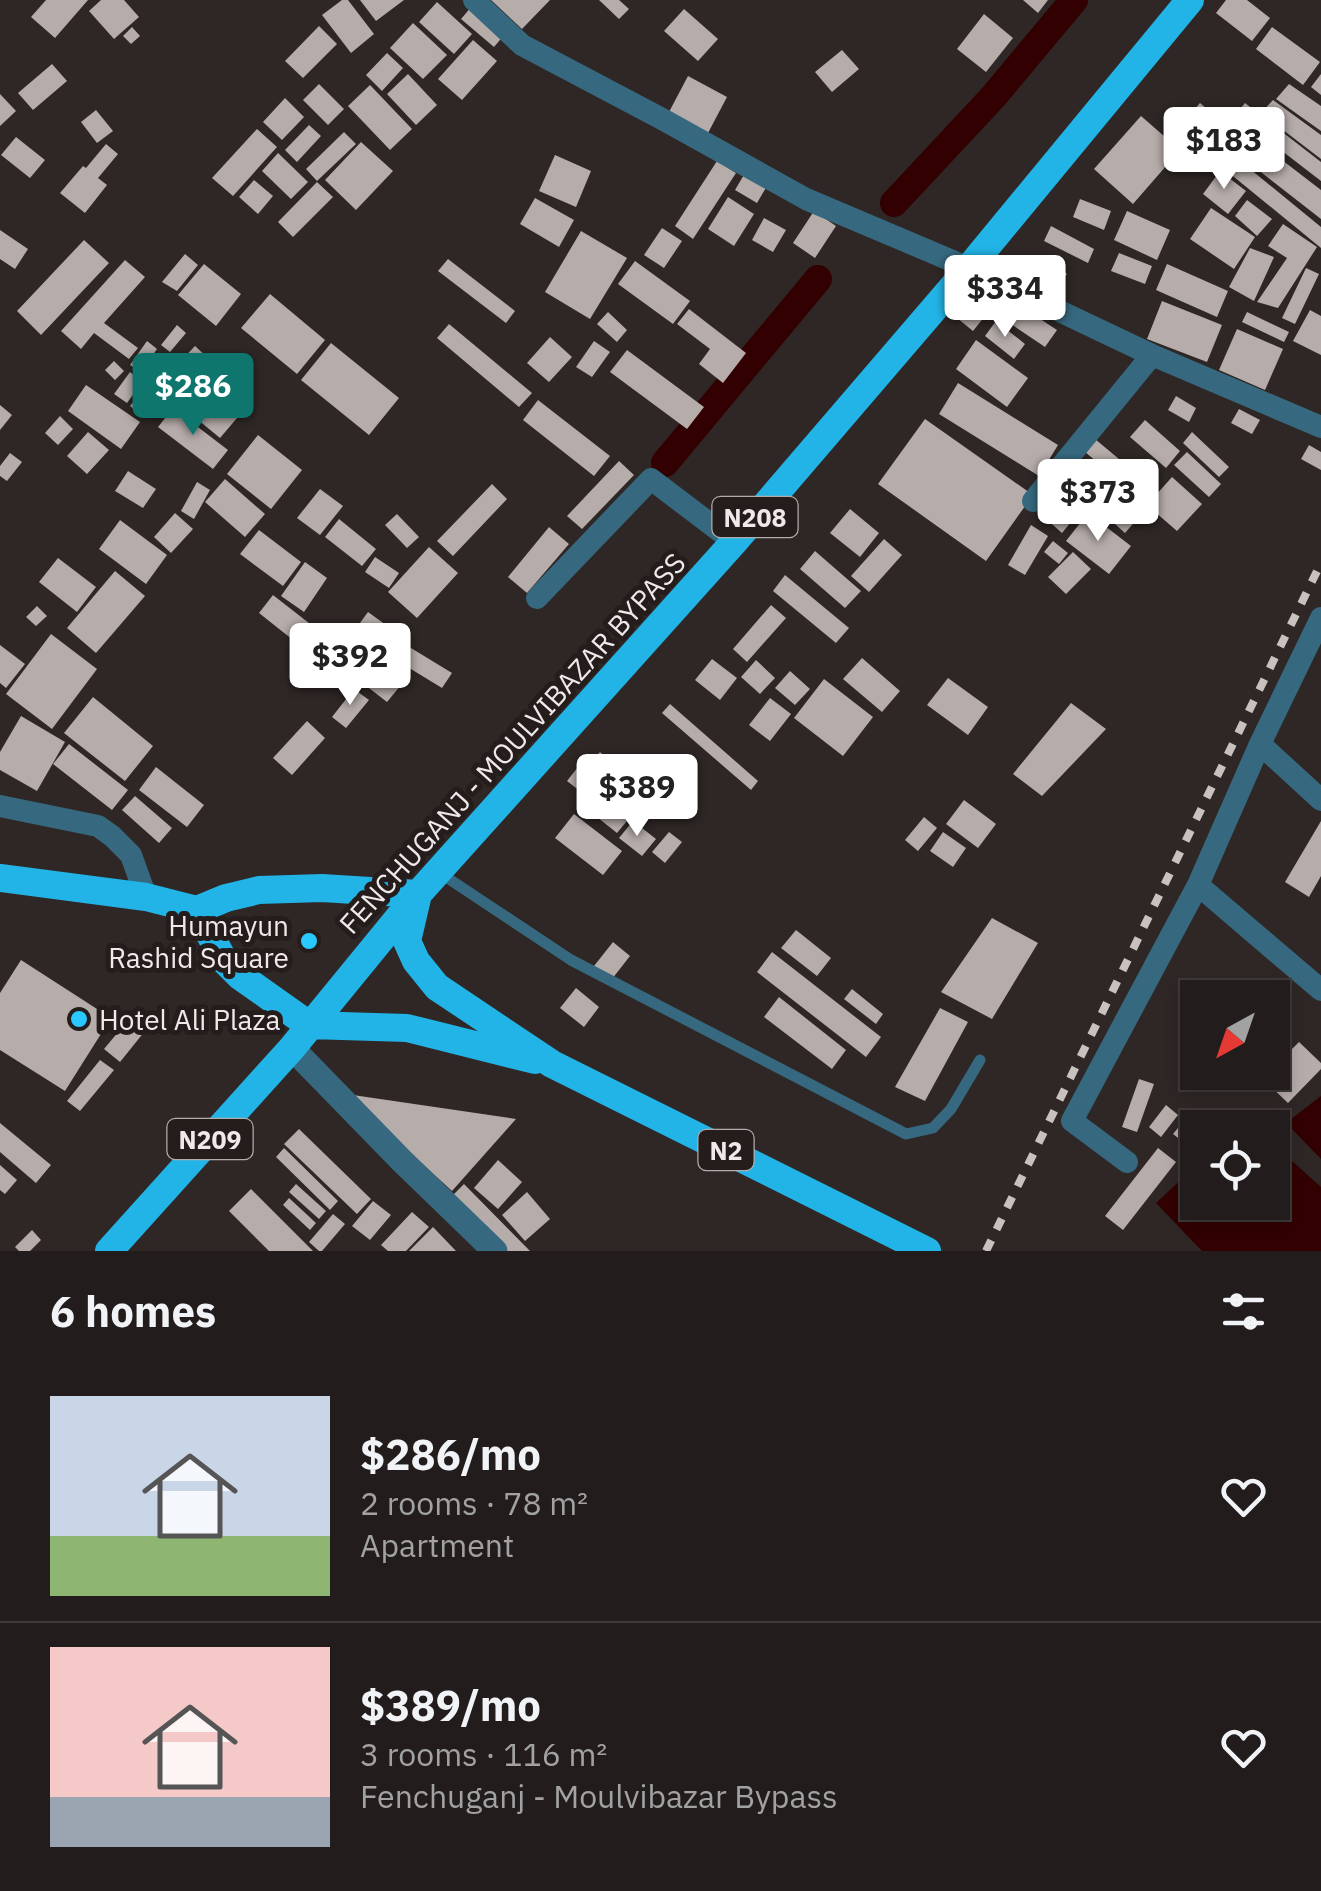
<!DOCTYPE html>
<meta charset="utf-8">
<style>
:root{--surface:#221d1c;--page:#2e2a29;--text:#f1f3f6;--muted:#a2a2a3;--line:#3f3b3b;--accent:#0f766e}
body{margin:0;font-family:"IBM Plex Sans",sans-serif;background:var(--page);color:var(--text);height:100vh;display:flex;flex-direction:column;font-size:38px;white-space:nowrap}
*{box-sizing:border-box;margin:0}
p{font-size:32px;color:var(--muted)}
.icon{flex:none;width:55px;height:55px;fill:none;stroke:currentColor;stroke-width:2;stroke-linecap:round;stroke-linejoin:round}
.map{position:relative;height:1251px;overflow:hidden}
.details{display:flex;flex-direction:column;background:var(--surface);flex:1}
.details>*{flex:none}
.needle{width:65px;rotate:220deg}
.buttons{position:absolute;left:1180px;top:980px;display:grid;gap:20px}
.buttons a{display:grid;place-items:center;width:110px;height:110px;border-radius:0px;background:var(--surface);box-shadow:0 5px 15px #0003,0 0 0 2px var(--line);font-size:50px}
.price{position:absolute;translate:-50% -85px;padding:0 22px;border-radius:10px;background:#fff;color:#222;font-size:32px;line-height:65px;filter:drop-shadow(0 2px 5px #0008)}
.price::after{content:'';position:absolute;left:50%;top:60px;width:30px;height:22px;margin-left:-15px;background:inherit;clip-path:polygon(0 0,100% 0,50% 100%)}
.price.active{background:var(--accent);color:#fff}
ul{padding:0;list-style:none}
li{display:flex;align-items:center;gap:30px;height:250px;padding:0 50px}
li+li{border-top:2px solid var(--line)}
li span{display:grid;place-items:center;flex:none;width:280px;height:200px;border-radius:0px;color:#555}
li>.icon{margin-inline-start:auto}
span .icon{width:120px;height:120px;fill:#fffc;stroke-width:1}
li b{font-size:42px}
h2{display:flex;justify-content:space-between;align-items:center;height:120px;padding:0 50px;font-size:42px}
.map>svg:first-child{display:block}
.water{fill:#320000}
.lines{fill:none;stroke-linecap:round;stroke-linejoin:round}
.canal{stroke:#320000;stroke-width:28}
.building{fill:#b6acaa}
.service{stroke:#36697f;stroke-width:11}
.minor{stroke:#36697f;stroke-width:22}
.tertiary{stroke:#36697f;stroke-width:25}
.trunk{stroke:#22b4e6;stroke-width:28}
.rail{stroke:#c7c2c0;stroke-width:8;stroke-dasharray:12 12;stroke-linecap:butt}
.poi-dot{fill:#29c8ff;stroke:#241d1c;stroke-width:4}
.labels{text-anchor:middle;dominant-baseline:central;stroke-width:10;stroke-linejoin:round;paint-order:stroke}
.shield{fill:#241d1c;stroke:#b2acac;stroke-width:2.5}
.shield-label{font-size:25px;font-weight:bold;fill:#efeae9}
.street-label{font-size:28px;fill:#efeae9;stroke:#241d1c}
.poi-label{font-size:28px;fill:#efeae9;stroke:#241d1c;text-anchor:end}
</style>
<div class="map">
<svg width="1321" height="1251" viewBox="0 0 1321 1251">
<rect width="100%" height="100%" fill="#2e2725"/>
<path class="water" d="M 1321,1096 L 1321,1159 L 1286,1123 Z
M 1273,1144 L 1321,1187 L 1321,1251 L 1202,1251 L 1156,1203 L 1197,1165 L 1198,1202 L 1272,1202 Z"/>
<g class="lines">
<path class="canal" d="M 894,203 L 993,97 L 1074,0
M 665,463 L 818,279"/>
</g>
<path class="building" d="M 46,0 L 88,0 L 55,38 L 31,17 Z
M 101,0 L 124,0 L 139,17 L 114,39 L 89,11 Z
M 342,0 L 348,0 L 374,34 L 351,53 L 322,15 Z
M 360,0 L 404,0 L 376,21 Z
M 491,0 L 550,0 L 522,29 Z
M 599,0 L 619,0 L 629,9 L 619,19 Z
M 1023,0 L 1048,0 L 1038,13 Z
M 1226,0 L 1247,0 L 1270,18 L 1252,41 L 1216,13 Z
M 437,2 L 472,34 L 454,54 L 419,22 Z
M 472,6 L 505,34 L 494,47 L 461,19 Z
M 684,9 L 718,39 L 698,61 L 664,31 Z
M 984,14 L 1013,38 L 986,72 L 957,49 Z
M 413,23 L 447,55 L 423,79 L 390,48 Z
M 319,26 L 337,44 L 303,78 L 285,61 Z
M 132,27 L 140,36 L 131,44 L 123,36 Z
M 1272,27 L 1320,62 L 1303,85 L 1256,49 Z
M 473,40 L 497,61 L 462,100 L 438,79 Z
M 842,50 L 859,69 L 832,92 L 815,72 Z
M 387,53 L 403,68 L 382,91 L 366,75 Z
M 52,64 L 67,81 L 33,110 L 18,93 Z
M 408,74 L 437,105 L 416,125 L 387,94 Z
M 1321,74 L 1321,95 L 1311,87 Z
M 688,76 L 727,97 L 708,133 L 669,112 Z
M 319,84 L 344,109 L 328,125 L 303,100 Z
M 1289,84 L 1321,106 L 1321,131 L 1276,99 Z
M 370,85 L 412,129 L 390,150 L 348,106 Z
M 0,94 L 16,111 L 0,126 Z
M 285,98 L 304,117 L 282,140 L 263,122 Z
M 1273,100 L 1321,135 L 1321,159 L 1261,113 Z
M 1200,103 L 1220,120 L 1193,154 L 1172,136 Z
M 1245,103 L 1321,162 L 1321,181 L 1235,115 Z
M 96,110 L 113,131 L 97,143 L 81,122 Z
M 1141,116 L 1180,150 L 1133,204 L 1094,169 Z
M 1234,123 L 1321,190 L 1321,219 L 1221,141 Z
M 309,125 L 321,136 L 297,162 L 285,150 Z
M 257,129 L 277,147 L 233,196 L 212,178 Z
M 344,132 L 356,144 L 317,181 L 306,169 Z
M 16,137 L 45,160 L 30,178 L 1,155 Z
M 1211,137 L 1321,227 L 1321,248 L 1201,150 Z
M 361,142 L 393,171 L 356,210 L 325,180 Z
M 106,144 L 118,154 L 98,178 L 107,185 L 85,213 L 60,193 L 83,166 L 86,168 Z
M 278,153 L 308,182 L 291,199 L 262,171 Z
M 555,155 L 591,171 L 576,207 L 539,191 Z
M 717,161 L 736,173 L 693,239 L 675,226 Z
M 1220,171 L 1246,191 L 1228,214 L 1203,194 Z
M 745,173 L 767,186 L 757,203 L 735,190 Z
M 254,180 L 273,196 L 258,214 L 239,197 Z
M 317,182 L 333,197 L 293,237 L 278,222 Z
M 728,197 L 754,214 L 734,246 L 708,229 Z
M 535,198 L 574,220 L 559,247 L 520,224 Z
M 1080,199 L 1111,211 L 1104,230 L 1073,217 Z
M 1247,200 L 1272,219 L 1257,236 L 1235,216 Z
M 1211,208 L 1255,237 L 1234,269 L 1190,239 Z
M 814,211 L 836,226 L 815,258 L 793,243 Z
M 1127,211 L 1170,230 L 1157,260 L 1114,240 Z
M 764,218 L 786,230 L 773,252 L 752,240 Z
M 1283,224 L 1317,247 L 1278,308 L 1257,302 L 1287,258 L 1268,246 Z
M 1051,226 L 1094,249 L 1088,263 L 1044,241 Z
M 662,228 L 682,241 L 664,268 L 644,255 Z
M 0,230 L 28,249 L 15,269 L 0,259 Z
M 581,231 L 627,258 L 590,319 L 545,292 Z
M 84,240 L 109,263 L 41,335 L 17,311 Z
M 1250,248 L 1274,257 L 1254,301 L 1229,287 Z
M 1119,253 L 1152,266 L 1145,284 L 1111,271 Z
M 185,254 L 198,265 L 177,291 L 162,282 Z
M 448,259 L 515,311 L 506,323 L 438,271 Z
M 125,260 L 145,277 L 104,323 L 138,348 L 129,359 L 94,333 L 81,349 L 61,331 Z
M 1051,260 L 1067,274 L 1047,298 L 1031,285 Z
M 635,261 L 690,301 L 673,324 L 618,284 Z
M 204,264 L 241,294 L 216,326 L 178,295 Z
M 1167,264 L 1228,291 L 1217,317 L 1156,290 Z
M 1306,268 L 1319,274 L 1295,324 L 1282,318 Z
M 977,293 L 993,306 L 973,331 L 957,318 Z
M 270,294 L 325,340 L 297,374 L 241,328 Z
M 1162,301 L 1222,325 L 1207,362 L 1147,339 Z
M 1016,303 L 1057,330 L 1045,347 L 1005,320 Z
M 689,309 L 746,353 L 723,383 L 699,364 L 710,349 L 677,324 Z
M 1310,310 L 1321,316 L 1321,355 L 1293,341 Z
M 608,312 L 627,330 L 617,342 L 597,324 Z
M 1247,312 L 1289,332 L 1284,342 L 1242,322 Z
M 996,321 L 1025,344 L 1014,359 L 985,336 Z
M 449,324 L 532,393 L 519,407 L 437,338 Z
M 177,325 L 186,333 L 170,352 L 161,345 Z
M 1237,329 L 1283,349 L 1265,390 L 1219,370 Z
M 550,337 L 572,357 L 549,382 L 527,363 Z
M 976,340 L 1028,378 L 1007,407 L 956,369 Z
M 147,341 L 157,349 L 141,372 L 130,365 Z
M 594,341 L 610,352 L 592,377 L 576,367 Z
M 331,343 L 399,398 L 369,435 L 301,380 Z
M 195,346 L 211,361 L 193,380 L 177,365 Z
M 627,350 L 704,407 L 687,429 L 610,372 Z
M 114,361 L 124,371 L 115,380 L 105,370 Z
M 214,370 L 235,387 L 224,401 L 204,384 Z
M 130,372 L 142,382 L 127,403 L 114,394 Z
M 958,383 L 1058,445 L 1039,476 L 939,414 Z
M 148,384 L 157,392 L 140,414 L 130,406 Z
M 86,385 L 140,422 L 121,449 L 68,411 Z
M 203,389 L 237,418 L 220,438 L 186,410 Z
M 1176,396 L 1196,408 L 1189,422 L 1168,410 Z
M 538,400 L 610,456 L 594,476 L 523,420 Z
M 0,405 L 12,415 L 0,430 Z
M 173,408 L 228,450 L 213,469 L 158,427 Z
M 1239,409 L 1260,420 L 1252,434 L 1231,423 Z
M 60,416 L 73,429 L 58,445 L 45,433 Z
M 925,419 L 1033,495 L 986,561 L 878,484 Z
M 1145,420 L 1180,451 L 1166,468 L 1130,437 Z
M 88,432 L 109,450 L 87,474 L 67,456 Z
M 1192,432 L 1229,467 L 1219,477 L 1183,443 Z
M 258,435 L 302,470 L 271,509 L 227,474 Z
M 1095,439 L 1125,464 L 1114,476 L 1085,452 Z
M 1309,445 L 1321,452 L 1321,470 L 1301,459 Z
M 1187,452 L 1221,484 L 1209,497 L 1174,465 Z
M 10,453 L 22,462 L 7,481 L 0,476 L 0,466 Z
M 619,461 L 634,475 L 582,529 L 567,516 Z
M 1091,465 L 1111,482 L 1088,509 L 1068,493 Z
M 128,471 L 156,489 L 143,508 L 115,491 Z
M 1172,477 L 1202,504 L 1177,531 L 1147,505 Z
M 225,479 L 265,514 L 245,537 L 205,502 Z
M 197,482 L 210,490 L 194,519 L 181,511 Z
M 1116,483 L 1145,510 L 1125,533 L 1095,506 Z
M 492,484 L 507,499 L 453,556 L 437,541 Z
M 320,489 L 343,506 L 320,535 L 297,518 Z
M 1063,496 L 1080,511 L 1062,533 L 1045,518 Z
M 850,509 L 879,533 L 860,557 L 830,533 Z
M 175,513 L 193,529 L 171,553 L 154,537 Z
M 1088,513 L 1131,546 L 1109,574 L 1066,541 Z
M 397,514 L 419,537 L 407,548 L 385,525 Z
M 339,519 L 376,549 L 362,566 L 325,537 Z
M 120,520 L 167,555 L 146,584 L 99,549 Z
M 1031,525 L 1048,536 L 1025,575 L 1008,565 Z
M 549,527 L 569,544 L 527,593 L 508,577 Z
M 259,530 L 301,562 L 283,586 L 240,554 Z
M 884,539 L 902,555 L 869,592 L 851,576 Z
M 1053,541 L 1068,553 L 1059,564 L 1044,552 Z
M 429,547 L 458,573 L 417,618 L 388,592 Z
M 815,551 L 861,591 L 845,608 L 800,569 Z
M 1073,552 L 1091,569 L 1066,594 L 1048,577 Z
M 375,557 L 399,573 L 389,588 L 365,572 Z
M 58,558 L 96,587 L 77,612 L 39,582 Z
M 305,562 L 327,578 L 304,612 L 281,596 Z
M 115,571 L 145,596 L 96,653 L 67,628 Z
M 785,575 L 849,628 L 836,643 L 773,591 Z
M 273,595 L 337,645 L 322,663 L 259,613 Z
M 771,605 L 786,618 L 747,662 L 733,649 Z
M 37,606 L 47,616 L 36,626 L 26,617 Z
M 368,612 L 386,625 L 346,680 L 328,667 Z
M 388,630 L 403,643 L 385,664 L 370,652 Z
M 51,634 L 97,669 L 52,729 L 6,694 Z
M 0,645 L 25,664 L 6,688 L 0,683 Z
M 411,648 L 452,673 L 442,688 L 401,663 Z
M 862,658 L 900,691 L 882,712 L 843,679 Z
M 712,659 L 737,678 L 720,700 L 695,680 Z
M 370,660 L 401,685 L 387,702 L 356,678 Z
M 756,660 L 775,678 L 760,694 L 741,677 Z
M 790,671 L 810,689 L 795,705 L 775,688 Z
M 948,678 L 988,707 L 968,735 L 927,705 Z
M 824,679 L 873,717 L 843,756 L 794,718 Z
M 354,689 L 369,700 L 346,728 L 332,717 Z
M 93,697 L 153,746 L 125,781 L 64,733 Z
M 770,698 L 791,714 L 770,741 L 749,725 Z
M 1071,703 L 1106,729 L 1042,796 L 1013,774 Z
M 670,704 L 758,781 L 751,790 L 662,713 Z
M 21,716 L 65,742 L 37,791 L 0,770 L 0,752 Z
M 307,721 L 325,738 L 292,775 L 273,758 Z
M 69,744 L 128,790 L 112,810 L 53,764 Z
M 600,752 L 634,784 L 620,799 L 585,769 Z
M 156,767 L 204,805 L 187,827 L 139,790 Z
M 578,767 L 596,781 L 585,795 L 567,781 Z
M 596,789 L 631,816 L 617,833 L 583,806 Z
M 135,796 L 172,828 L 159,843 L 122,810 Z
M 964,800 L 996,824 L 978,848 L 946,824 Z
M 574,814 L 622,851 L 603,875 L 555,838 Z
M 924,817 L 937,828 L 918,851 L 905,840 Z
M 633,821 L 656,839 L 642,856 L 619,838 Z
M 1321,821 L 1321,876 L 1309,897 L 1285,882 Z
M 669,832 L 682,842 L 665,863 L 652,852 Z
M 943,832 L 966,848 L 953,867 L 930,851 Z
M 992,918 L 1038,943 L 992,1019 L 941,992 Z
M 796,930 L 831,958 L 817,976 L 781,948 Z
M 613,942 L 630,956 L 612,979 L 594,966 Z
M 772,952 L 881,1037 L 866,1057 L 757,972 Z
M 21,960 L 111,1018 L 65,1091 L 0,1050 L 0,993 Z
M 576,988 L 599,1007 L 584,1027 L 560,1008 Z
M 852,989 L 883,1014 L 876,1024 L 844,999 Z
M 779,997 L 846,1050 L 832,1069 L 764,1017 Z
M 940,1008 L 968,1022 L 925,1101 L 895,1087 Z
M 134,1013 L 149,1026 L 120,1062 L 104,1049 Z
M 1299,1042 L 1321,1063 L 1321,1069 L 1288,1103 L 1263,1079 L 1269,1072 L 1272,1072 L 1272,1069 Z
M 100,1060 L 114,1070 L 80,1111 L 67,1101 Z
M 1139,1079 L 1154,1084 L 1137,1132 L 1122,1127 Z
M 346,1094 L 516,1119 L 452,1191 Z
M 1166,1105 L 1178,1115 L 1161,1137 L 1149,1127 Z
M 1187,1117 L 1196,1124 L 1182,1141 L 1173,1134 Z
M 0,1123 L 51,1165 L 36,1183 L 0,1152 Z
M 299,1129 L 371,1199 L 357,1214 L 284,1144 Z
M 284,1148 L 338,1201 L 330,1210 L 276,1157 Z
M 1158,1148 L 1176,1162 L 1123,1230 L 1105,1216 Z
M 498,1160 L 522,1182 L 498,1209 L 474,1188 Z
M 0,1165 L 17,1180 L 5,1194 L 0,1190 Z
M 296,1184 L 326,1211 L 319,1219 L 289,1192 Z
M 464,1184 L 530,1251 L 507,1251 L 452,1196 Z
M 251,1189 L 313,1251 L 269,1251 L 229,1211 Z
M 527,1192 L 550,1219 L 525,1241 L 502,1215 Z
M 289,1198 L 316,1223 L 310,1230 L 283,1205 Z
M 373,1201 L 391,1215 L 370,1240 L 352,1226 Z
M 412,1212 L 429,1227 L 406,1251 L 388,1251 L 381,1245 Z
M 333,1214 L 345,1224 L 322,1251 L 319,1251 L 309,1242 Z
M 433,1227 L 456,1251 L 409,1251 Z
M 32,1230 L 41,1240 L 30,1251 L 19,1251 L 15,1247 Z"/>
<g class="lines">
<path class="service" d="M 440,873 L 571,960 L 906,1134 L 933,1128 L 951,1109 L 980,1060"/>
<path class="minor" d="M 474,0 L 522,45 L 664,120 L 806,199 L 969,268 L 1152,355 L 1321,427
M 1033,501 L 1152,355
M 537,598 L 651,479 L 734,542
M 1260,744 L 1321,800
M 0,806 L 98,826 L 112,836 L 131,855 L 146,897
M 1198,885 L 1321,990
M 1127,1162 L 1072,1121 L 1198,885 L 1260,744 L 1321,618"/>
<path class="tertiary" d="M 292,1048 L 402,1161 L 495,1251"/>
<path class="trunk" d="M 0,878 L 146,897 L 197,910 L 226,898 L 259,890 L 322,888 L 418,894 L 407,941 L 416,961 L 437,987 L 552,1064 L 927,1251
M 197,910 L 223,959 L 240,976 L 309,1025 L 407,1028 L 535,1060
M 109,1251 L 292,1048 L 418,894 L 734,542 L 969,268 L 1190,0"/>
<path class="rail" d="M 986,1251 L 1321,563"/>
</g>
<g class="poi-dot">
<circle cx="309" cy="941" r="10"/>
<circle cx="79" cy="1019" r="10"/>
</g>
<g class="labels">
<g class="shield">
<rect x="712.5" y="497" width="85" height="40" rx="8"/>
<rect x="167.5" y="1119" width="85" height="40" rx="8"/>
<rect x="698.5" y="1130" width="55" height="40" rx="8"/>
</g>
<g class="shield-label">
<text x="755" y="517">N208</text>
<text x="210" y="1139">N209</text>
<text x="726" y="1150">N2</text>
</g>
<g class="street-label">
<text transform="translate(512 743) rotate(-48)">FENCHUGANJ - MOULVIBAZAR BYPASS</text>
</g>
<g class="poi-label">
<text x="289" y="925">Humayun<tspan x="289" dy="32">Rashid Square</tspan></text>
<text x="99" y="1019" text-anchor="start">Hotel Ali Plaza</text>
</g>
</g>
</svg>
<div class="buttons">
<a><svg class="needle" viewBox="-14 -14 28 28"><path d="M0-13l5 13h-10z" fill="#e53935"/><path d="M0 13l5-13h-10z" fill="#a2a2a3"/></svg></a>
<a><svg class="icon" aria-label="locate" viewBox="0 0 24 24"><circle cx="12" cy="12" r="6"/><path d="M12 2v4M12 18v4M2 12h4M18 12h4"/></svg></a>
</div>
<b class="price" style="left:1224px;top:192px">$183</b>
<b class="price" style="left:1005px;top:340px">$334</b>
<b class="price active" style="left:193px;top:438px">$286</b>
<b class="price" style="left:1098px;top:544px">$373</b>
<b class="price" style="left:350px;top:708px">$392</b>
<b class="price" style="left:637px;top:839px">$389</b>
</div>
<section class="details">
<h2>6 homes<svg class="icon" aria-label="filters" viewBox="0 0 24 24"><path d="M4 7h16M4 17h16"/><circle cx="9" cy="7" r="2"/><circle cx="15" cy="17" r="2"/></svg></h2>
<ul>
<li><span style="background:linear-gradient(#c9d6e8 70%,#8fb573 0)"><svg class="icon" aria-label="home" viewBox="0 0 24 24"><path d="M3 11l9-7 9 7M6 9v11h12V9"/></svg></span><div><b>$286/mo</b><p>2 rooms · 78 m²</p><p>Apartment</p></div><svg class="icon" aria-label="heart" viewBox="0 0 24 24"><path d="M12 20l-8-8c-3-5 5-10 8-4 3-6 11-1 8 4z"/></svg></li>
<li><span style="background:linear-gradient(#f6c9c9 75%,#9aa5b1 0)"><svg class="icon" aria-label="home" viewBox="0 0 24 24"><path d="M3 11l9-7 9 7M6 9v11h12V9"/></svg></span><div><b>$389/mo</b><p>3 rooms · 116 m²</p><p>Fenchuganj - Moulvibazar Bypass</p></div><svg class="icon" aria-label="heart" viewBox="0 0 24 24"><path d="M12 20l-8-8c-3-5 5-10 8-4 3-6 11-1 8 4z"/></svg></li>
</ul>
</section>
